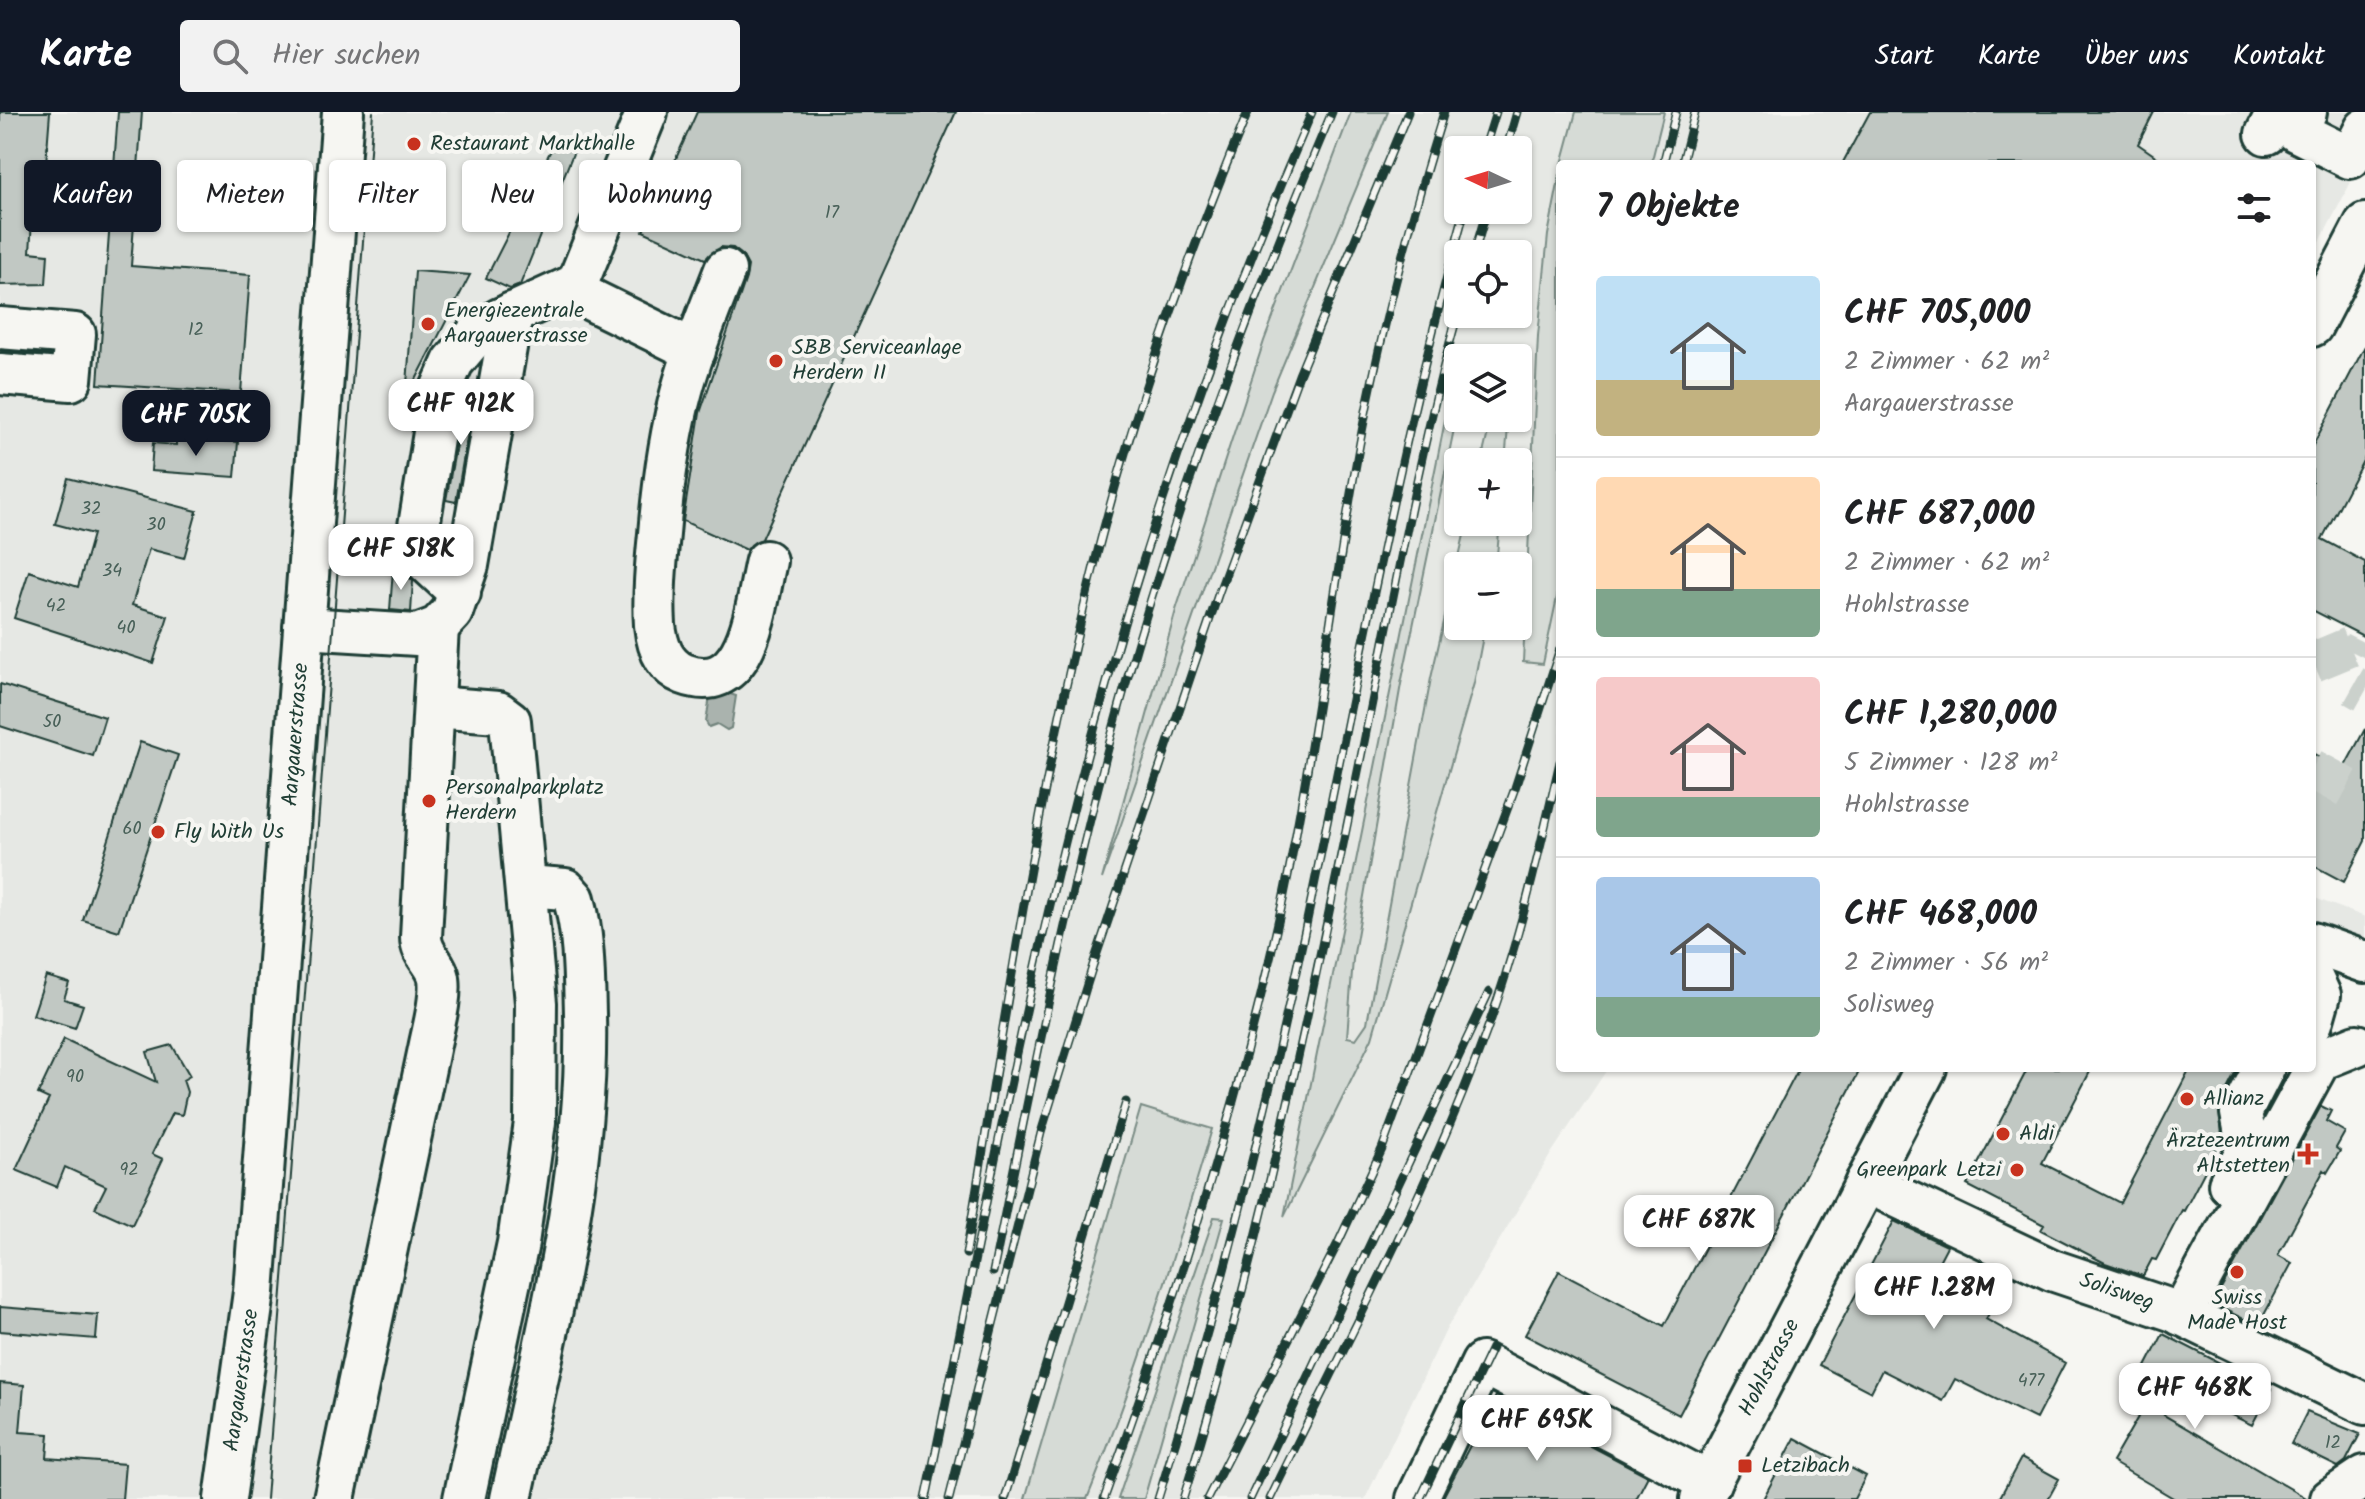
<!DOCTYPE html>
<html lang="de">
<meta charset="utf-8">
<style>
:root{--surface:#fff;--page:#f2f2f2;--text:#202124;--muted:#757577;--line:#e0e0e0;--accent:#111827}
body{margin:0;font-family:Kalam,sans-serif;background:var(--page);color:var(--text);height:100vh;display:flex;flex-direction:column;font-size:30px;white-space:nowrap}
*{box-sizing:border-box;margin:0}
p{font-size:26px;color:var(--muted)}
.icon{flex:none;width:44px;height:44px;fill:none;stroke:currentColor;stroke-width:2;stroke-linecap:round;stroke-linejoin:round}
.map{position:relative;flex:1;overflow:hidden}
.side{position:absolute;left:1556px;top:48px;width:760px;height:912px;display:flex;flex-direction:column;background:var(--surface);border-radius:8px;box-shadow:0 2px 6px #0004}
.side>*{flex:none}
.guide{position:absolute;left:24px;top:48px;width:760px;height:72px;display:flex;gap:16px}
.needle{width:52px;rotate:274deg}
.buttons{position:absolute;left:1444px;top:24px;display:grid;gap:16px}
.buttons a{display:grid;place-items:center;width:88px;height:88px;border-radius:8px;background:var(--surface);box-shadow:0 2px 6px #0004;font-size:40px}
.price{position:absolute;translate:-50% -68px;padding:0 18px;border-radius:16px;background:#fff;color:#222;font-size:26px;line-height:52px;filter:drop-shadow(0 2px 4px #0008)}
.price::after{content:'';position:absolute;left:50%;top:48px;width:24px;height:18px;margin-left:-12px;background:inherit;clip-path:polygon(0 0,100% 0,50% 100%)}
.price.selected{background:var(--accent);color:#fff}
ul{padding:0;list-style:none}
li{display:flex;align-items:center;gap:24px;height:200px;padding:0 40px}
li+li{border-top:2px solid var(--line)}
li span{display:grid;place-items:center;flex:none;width:224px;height:160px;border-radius:8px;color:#555}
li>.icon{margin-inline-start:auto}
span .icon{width:96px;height:96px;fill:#fffc;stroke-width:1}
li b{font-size:34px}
h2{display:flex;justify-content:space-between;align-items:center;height:96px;padding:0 40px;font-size:34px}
.chip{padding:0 28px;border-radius:8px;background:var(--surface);box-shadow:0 2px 6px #0004;font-size:28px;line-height:72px}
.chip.selected{background:var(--accent);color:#fff}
header{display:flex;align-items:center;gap:48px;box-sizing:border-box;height:112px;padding:0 40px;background:var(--accent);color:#fff}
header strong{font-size:38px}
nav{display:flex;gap:44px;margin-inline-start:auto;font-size:28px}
.search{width:560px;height:72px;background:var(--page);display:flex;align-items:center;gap:20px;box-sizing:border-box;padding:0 28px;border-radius:8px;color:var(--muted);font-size:30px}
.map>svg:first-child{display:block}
.built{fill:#e6e8e4;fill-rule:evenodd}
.green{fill:#d6dbd6;stroke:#7a8c85;stroke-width:2}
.water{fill:#aab3ae;stroke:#72847d;stroke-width:2}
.building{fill:#c1c8c3;stroke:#1f3d34;stroke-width:2}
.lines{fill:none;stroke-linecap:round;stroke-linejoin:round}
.minor-tunnel{stroke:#cbd1cc;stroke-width:40;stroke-dasharray:40 20;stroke-linecap:butt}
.minor-casing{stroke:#1f3d34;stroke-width:46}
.minor{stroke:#f6f6f2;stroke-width:40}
.tram{stroke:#1f3d34;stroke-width:2}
.rail-casing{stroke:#1f3d34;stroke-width:9}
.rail{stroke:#f6f6f2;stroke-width:6;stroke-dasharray:18;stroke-linecap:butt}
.poi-dot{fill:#c8321e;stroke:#f6f6f2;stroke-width:3}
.labels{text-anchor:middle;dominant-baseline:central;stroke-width:8;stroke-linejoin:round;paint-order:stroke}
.number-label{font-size:18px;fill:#486058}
.poi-label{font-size:22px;fill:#1f3d34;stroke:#f6f6f2;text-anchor:start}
.street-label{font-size:22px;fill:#1f3d34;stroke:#f6f6f2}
</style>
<header>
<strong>Karte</strong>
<div class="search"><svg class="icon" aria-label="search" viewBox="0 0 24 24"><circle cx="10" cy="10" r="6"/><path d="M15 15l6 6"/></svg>Hier suchen</div>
<nav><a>Start</a><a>Karte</a><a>Über uns</a><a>Kontakt</a></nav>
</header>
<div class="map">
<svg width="2365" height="1387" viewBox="0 0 2365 1387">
<rect width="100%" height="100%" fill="#f6f6f2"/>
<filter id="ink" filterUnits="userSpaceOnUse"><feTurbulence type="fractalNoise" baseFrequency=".0125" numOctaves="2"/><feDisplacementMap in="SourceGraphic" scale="16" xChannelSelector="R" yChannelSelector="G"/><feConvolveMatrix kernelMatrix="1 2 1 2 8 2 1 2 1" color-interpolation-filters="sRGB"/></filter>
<g filter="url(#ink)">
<path class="built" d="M 0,0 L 2365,0 L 2365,43 L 2312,145 L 2312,52 L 1560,52 L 1560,956 L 1608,956 L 1552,1040 L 1447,1216 L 1365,1387 L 0,1387 ZM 1458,38 L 1518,38 L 1518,98 L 1458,98 ZM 1458,142 L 1518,142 L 1518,202 L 1458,202 ZM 1458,246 L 1518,246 L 1518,306 L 1458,306 ZM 1458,350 L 1518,350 L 1518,410 L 1458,410 ZM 1458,454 L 1518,454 L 1518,514 L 1458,514 Z
M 2312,785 L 2365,805 L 2365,828 L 2312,809 Z"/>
<path class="green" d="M 1351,0 L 1388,0 L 1272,279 L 1102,767 L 1176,498 L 1264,229 Z
M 1576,0 L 1664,0 L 1651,52 L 1562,52 Z
M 1560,62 L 1560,471 L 1543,552 L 1523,550 L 1538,224 L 1548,123 Z
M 1458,272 L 1458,298 L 1401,572 L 1353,847 L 1347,925 L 1356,927 L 1367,911 L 1431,566 L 1467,410 L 1500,410 L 1496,454 L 1458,454 L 1458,514 L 1485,514 L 1474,571 L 1372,926 L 1284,1105 L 1450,284 Z
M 1491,308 L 1508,315 L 1505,350 L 1481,350 Z
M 1141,995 L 1212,1017 C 1175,1142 1136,1267 1087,1387 L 1025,1387 Z
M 1214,1105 L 1224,1106 L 1144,1387 L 1118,1387 Z"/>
<path class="water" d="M 724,580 L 736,584 L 731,616 L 727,618 L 717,612 L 709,615 L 706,610 L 710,584 Z"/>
<path class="building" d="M 0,0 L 50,0 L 44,77 L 34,76 L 30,140 L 48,142 L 46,172 L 0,173 Z
M 118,0 L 142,0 L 131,154 L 250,163 L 241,281 L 98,272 Z
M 697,0 L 956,0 L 762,427 L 747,438 L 683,409 L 700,301 L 746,166 L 748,154 L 742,143 L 733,136 L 721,135 L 705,147 L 643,119 Z
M 1870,0 L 2154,0 L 2138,32 L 2167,52 L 1842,52 Z
M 555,30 L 574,39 L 520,173 L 510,177 L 486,166 Z
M 415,159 L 470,163 L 406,287 Z
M 2365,234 L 2365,345 L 2322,427 L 2365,450 L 2365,525 L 2312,498 L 2312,335 Z
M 466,278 L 475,279 L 456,390 L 446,388 Z
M 176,326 L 238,330 L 235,365 L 151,359 L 153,331 L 176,333 Z
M 68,366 L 197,399 L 184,446 L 149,437 L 132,493 L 168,504 L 153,551 L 14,506 L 29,459 L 78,475 L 93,422 L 55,412 Z
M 393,457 L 402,458 L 413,469 L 411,500 L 390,498 Z
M 0,572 L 105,605 L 93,644 L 0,614 Z
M 2365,617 L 2365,729 L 2344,770 L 2312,753 L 2312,641 L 2343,658 Z
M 140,630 L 178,643 L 119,819 L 83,808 Z
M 46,864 L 69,871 L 64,887 L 83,893 L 75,916 L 33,903 Z
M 64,927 L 156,970 L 147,940 L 172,933 L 190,964 L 183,968 L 187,980 L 182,1003 L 172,1001 L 152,1042 L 163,1047 L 132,1113 L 95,1096 L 106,1074 L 65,1055 L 57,1075 L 16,1058 L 49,987 L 38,982 Z
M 1799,956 L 1861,956 L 1679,1303 L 1525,1223 L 1559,1159 L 1664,1214 Z
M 2028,956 L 2092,956 L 2042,1051 L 2120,1091 L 2190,956 L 2238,956 L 2220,991 L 2222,1026 L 2184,1099 L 2182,1098 L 2156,1148 L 2152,1147 L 2143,1164 L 2105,1151 L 2041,1118 L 2044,1113 L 1967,1073 Z
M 2321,994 L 2331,999 L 2326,1009 L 2345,1020 L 2336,1036 L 2340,1039 L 2327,1061 L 2324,1058 L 2278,1143 L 2292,1151 L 2258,1214 L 2213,1192 Z
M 1894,1109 L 1947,1134 L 1937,1153 L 1998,1185 L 1986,1207 L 2065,1251 L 2036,1307 L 1955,1267 L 1943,1289 L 1882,1258 L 1871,1280 L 1819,1253 Z
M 0,1195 L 98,1203 L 96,1227 L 0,1219 Z
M 2163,1222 L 2271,1277 L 2252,1313 L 2178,1277 L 2164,1303 L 2308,1387 L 2175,1387 L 2112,1350 L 2153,1279 L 2138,1270 Z
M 0,1271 L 24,1273 L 20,1320 L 49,1322 L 47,1346 L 125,1352 L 122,1387 L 0,1387 Z
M 1496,1284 L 1648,1364 L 1636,1387 L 1442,1387 Z
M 2307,1300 L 2360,1322 L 2346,1349 L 2338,1355 L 2291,1332 Z
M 1795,1326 L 1866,1364 L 1854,1387 L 1763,1387 Z
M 2021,1346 L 2059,1367 L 2048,1387 L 1999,1387 Z"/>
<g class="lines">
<path class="minor-tunnel" d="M 2324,524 L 2342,567 L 2365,580
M 2359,543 L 2365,531
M 2312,657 L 2355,680 L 2365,677"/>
<defs>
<g id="minor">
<path d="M 2306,0 L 2296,19 L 2350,46 L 2365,17"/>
<path d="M 2266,22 L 2277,0"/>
<path d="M 725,158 C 710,197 693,237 682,278 C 669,325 663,374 659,422 C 656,452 653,483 655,513 C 657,533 664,554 684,562 C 750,587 756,490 766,449"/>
<path d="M 571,178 L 695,239"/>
<path d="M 2312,214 L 2365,112"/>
<path d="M 0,216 L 75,222 L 71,268 L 0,262"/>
<path d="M 460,481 L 420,444 L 416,433 L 441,277 L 453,250 L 474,225 L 500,207 L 577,172 L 647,0"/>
<path d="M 304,516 L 417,523 L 438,515 L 452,500 L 468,453 L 512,201"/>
<path d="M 434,595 L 498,600 L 510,609 L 536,891 L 535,1010 L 518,1131 L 464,1387"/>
<path d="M 2312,831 L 2365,850"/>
<path d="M 2312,911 L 2320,883 L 2313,868"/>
<path id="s1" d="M 1866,1070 L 2052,1158 L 2174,1199 L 2365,1292"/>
<path d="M 2229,1072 L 2248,1037 L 2241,1001 L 2264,956"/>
<path d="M 2181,1203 L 2320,948 L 2357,933"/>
<path id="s2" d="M 225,1387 L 254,1180 L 343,0"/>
<path d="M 334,1387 L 429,937 C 433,916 442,887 439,866 C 436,850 421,843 421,825 L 438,515"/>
<path d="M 511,1387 C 545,1227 589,1066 585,902 C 584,864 584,823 574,787 L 565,777 L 527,774"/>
<path d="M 1417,1387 L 1482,1251 L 1710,1371"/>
<path id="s3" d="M 1701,1387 L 1926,956"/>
<path d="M 2331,1387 L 2365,1364"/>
</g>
</defs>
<use href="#minor" class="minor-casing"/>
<use href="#minor" class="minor"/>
<path class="tram" d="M 266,1387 L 373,0"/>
<defs>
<path id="rail" d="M 1484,38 L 1496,0
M 1506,38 L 1517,0
M 1663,52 L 1676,0
M 1682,52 L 1695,0
M 1474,142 L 1487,98
M 966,1142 C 1004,913 1037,683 1093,458 C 1132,301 1186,149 1248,0
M 993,1160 C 1033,965 1070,769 1124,578 C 1180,380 1252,189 1332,0
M 926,1387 C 979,1134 1024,878 1091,629 C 1148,413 1223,204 1312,0
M 949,1387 L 1041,1021 L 1093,853 L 1219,480 L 1299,263 L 1408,0
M 1005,1387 L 1126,990
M 1104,1387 C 1175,1191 1239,992 1283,788 C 1314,640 1331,490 1358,341 C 1379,225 1409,112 1444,0
M 1158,1387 C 1217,1198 1265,1007 1306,813 C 1356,574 1399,333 1465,98
M 1183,1387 C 1261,1138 1313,881 1365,625 C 1394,483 1419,340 1458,201
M 1207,1387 L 1339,1129 L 1382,1037 L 1515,676 L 1560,537
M 1250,1387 L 1489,880
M 1270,1387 C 1341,1240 1420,1095 1478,942 C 1515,848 1537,749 1560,650
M 1420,1387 L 1492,1236"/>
</defs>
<use href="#rail" class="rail-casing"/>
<use href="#rail" class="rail"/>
</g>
</g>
<g class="poi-dot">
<circle cx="414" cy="32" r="8"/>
<circle cx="428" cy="212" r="8"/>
<circle cx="776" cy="249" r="8"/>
<circle cx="429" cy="689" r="8"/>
<circle cx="158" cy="720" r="8"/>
<circle cx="2187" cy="987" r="8"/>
<circle cx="2003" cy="1022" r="8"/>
<path d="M2304 1030h8v8h8v8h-8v8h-8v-8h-8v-8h8z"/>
<circle cx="2017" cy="1058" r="8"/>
<circle cx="2237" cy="1160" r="8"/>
<rect x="1737" y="1346" width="16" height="16" rx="4"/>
</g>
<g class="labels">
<g class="number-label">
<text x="832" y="101">17</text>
<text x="196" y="218">12</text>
<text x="91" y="397">32</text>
<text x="156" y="413">30</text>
<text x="112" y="459">34</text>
<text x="56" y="494">42</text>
<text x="126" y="516">40</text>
<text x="52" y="610">50</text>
<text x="132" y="717">60</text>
<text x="75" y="965">90</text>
<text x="129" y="1058">92</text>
<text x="2031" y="1269">477</text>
<text x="2333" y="1331">12</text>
</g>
<g class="poi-label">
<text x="430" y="32">Restaurant Markthalle</text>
<text x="444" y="199">Energiezentrale<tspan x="444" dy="25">Aargauerstrasse</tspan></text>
<text x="792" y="236">SBB Serviceanlage<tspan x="792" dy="25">Herdern II</tspan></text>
<text x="445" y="676">Personalparkplatz<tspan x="445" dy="25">Herdern</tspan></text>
<text x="174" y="720">Fly With Us</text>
<text x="2203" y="987">Allianz</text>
<text x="2019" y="1022">Aldi</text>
<text x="2290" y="1029" text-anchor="end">Ärztezentrum<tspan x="2290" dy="25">Altstetten</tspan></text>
<text x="2001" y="1058" text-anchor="end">Greenpark Letzi</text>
<text x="2237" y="1186" text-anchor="middle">Swiss<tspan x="2237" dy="25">Made Host</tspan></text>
<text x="1761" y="1354">Letzibach</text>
</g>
<g class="street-label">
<text stroke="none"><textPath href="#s2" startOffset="768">Aargauerstrasse</textPath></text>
<text stroke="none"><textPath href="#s1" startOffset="274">Solisweg</textPath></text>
<text stroke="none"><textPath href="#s3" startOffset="148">Hohlstrasse</textPath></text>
<text stroke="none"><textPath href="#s2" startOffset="120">Aargauerstrasse</textPath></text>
</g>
</g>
</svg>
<div class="buttons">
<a><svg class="needle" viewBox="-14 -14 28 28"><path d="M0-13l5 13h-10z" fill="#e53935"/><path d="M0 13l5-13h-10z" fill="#757577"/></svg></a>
<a><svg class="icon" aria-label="locate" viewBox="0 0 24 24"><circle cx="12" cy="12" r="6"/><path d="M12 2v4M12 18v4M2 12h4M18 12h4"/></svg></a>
<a><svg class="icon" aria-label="layers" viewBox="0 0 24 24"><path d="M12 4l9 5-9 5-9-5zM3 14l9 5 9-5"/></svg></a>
<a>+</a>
<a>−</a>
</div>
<b class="price" style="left:461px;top:335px">CHF 912K</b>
<b class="price selected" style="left:196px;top:346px">CHF 705K</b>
<b class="price" style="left:401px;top:480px">CHF 518K</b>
<b class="price" style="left:1699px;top:1151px">CHF 687K</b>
<b class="price" style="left:1934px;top:1219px">CHF 1.28M</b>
<b class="price" style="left:2195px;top:1319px">CHF 468K</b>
<b class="price" style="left:1537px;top:1351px">CHF 695K</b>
<div class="guide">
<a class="chip selected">Kaufen</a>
<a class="chip">Mieten</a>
<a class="chip">Filter</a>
<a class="chip">Neu</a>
<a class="chip">Wohnung</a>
</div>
<section class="side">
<h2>7 Objekte<svg class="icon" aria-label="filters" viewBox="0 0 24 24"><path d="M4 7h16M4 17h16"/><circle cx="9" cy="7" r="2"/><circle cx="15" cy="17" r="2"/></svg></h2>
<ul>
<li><span style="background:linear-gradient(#bfe0f5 65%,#c2b280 0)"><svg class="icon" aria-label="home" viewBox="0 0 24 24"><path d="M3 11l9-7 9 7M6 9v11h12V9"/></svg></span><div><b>CHF 705,000</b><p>2 Zimmer · 62 m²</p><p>Aargauerstrasse</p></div></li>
<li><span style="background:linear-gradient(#ffd9b3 70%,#7fa58c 0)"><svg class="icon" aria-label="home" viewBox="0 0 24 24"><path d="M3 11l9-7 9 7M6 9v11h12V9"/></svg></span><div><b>CHF 687,000</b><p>2 Zimmer · 62 m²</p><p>Hohlstrasse</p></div></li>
<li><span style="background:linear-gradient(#f6c9c9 75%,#7fa58c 0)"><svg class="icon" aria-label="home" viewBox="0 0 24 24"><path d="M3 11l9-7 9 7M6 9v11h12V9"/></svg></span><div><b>CHF 1,280,000</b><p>5 Zimmer · 128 m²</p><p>Hohlstrasse</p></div></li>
<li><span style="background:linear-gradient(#a9c7e8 75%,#7fa58c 0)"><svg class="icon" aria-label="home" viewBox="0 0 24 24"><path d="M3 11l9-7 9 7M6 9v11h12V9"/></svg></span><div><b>CHF 468,000</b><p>2 Zimmer · 56 m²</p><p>Solisweg</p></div></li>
</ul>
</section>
</div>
